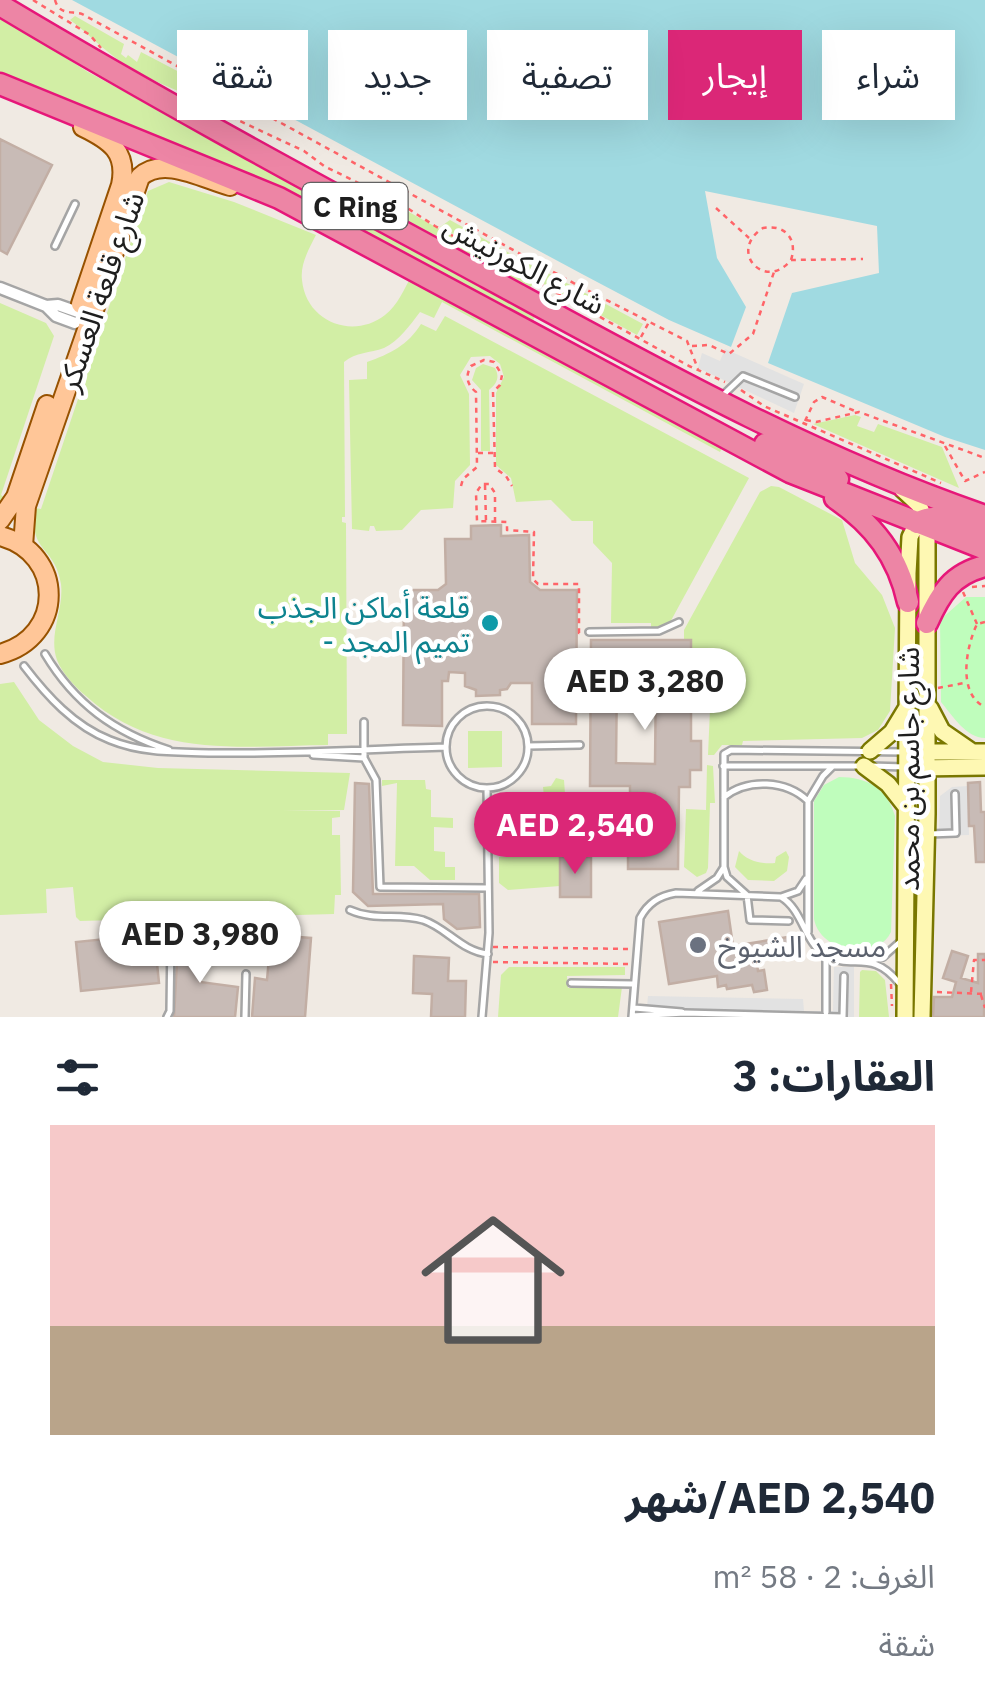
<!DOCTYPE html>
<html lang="ar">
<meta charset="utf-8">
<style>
:root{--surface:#fff;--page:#f6f6f7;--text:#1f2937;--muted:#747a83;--line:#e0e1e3;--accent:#db2777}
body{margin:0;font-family:"IBM Plex Sans","Noto Sans Arabic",sans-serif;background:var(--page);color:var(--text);direction:rtl;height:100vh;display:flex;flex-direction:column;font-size:38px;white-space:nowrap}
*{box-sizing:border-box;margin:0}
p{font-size:32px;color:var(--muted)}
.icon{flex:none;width:55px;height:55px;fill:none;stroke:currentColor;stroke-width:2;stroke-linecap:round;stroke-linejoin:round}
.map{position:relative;height:1017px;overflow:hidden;direction:ltr}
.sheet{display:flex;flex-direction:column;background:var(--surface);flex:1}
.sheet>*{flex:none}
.hud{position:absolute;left:30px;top:30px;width:925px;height:90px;direction:rtl;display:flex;gap:20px}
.price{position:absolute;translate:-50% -85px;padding:0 22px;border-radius:35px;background:#fff;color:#222;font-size:32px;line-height:65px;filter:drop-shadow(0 2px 5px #0008)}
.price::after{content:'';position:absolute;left:50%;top:60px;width:30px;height:22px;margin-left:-15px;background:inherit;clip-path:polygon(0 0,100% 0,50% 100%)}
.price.active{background:var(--accent);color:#fff}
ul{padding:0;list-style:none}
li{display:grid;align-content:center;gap:20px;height:530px;padding:0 50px}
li+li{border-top:2px solid var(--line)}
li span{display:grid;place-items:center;height:310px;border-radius:0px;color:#555}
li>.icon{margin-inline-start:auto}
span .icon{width:180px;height:180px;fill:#fffc;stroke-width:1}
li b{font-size:42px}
h2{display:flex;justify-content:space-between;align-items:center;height:120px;padding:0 50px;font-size:42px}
.tag{padding:0 35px;border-radius:0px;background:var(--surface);box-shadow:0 10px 40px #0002;font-size:35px;line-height:90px}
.tag.active{background:var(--accent);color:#fff}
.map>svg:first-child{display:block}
.grass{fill:#d2eea5}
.park{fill:#bffdbc}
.parking{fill:#e2e2e2}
.water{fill:#a0dae1}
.building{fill:#c8bbb6;stroke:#c2aea4;stroke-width:2.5;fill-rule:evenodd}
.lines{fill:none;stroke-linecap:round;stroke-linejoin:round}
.lane-casing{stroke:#a5a5a5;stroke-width:10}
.street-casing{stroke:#a5a5a5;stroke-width:15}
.secondary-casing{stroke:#797700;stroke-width:20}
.primary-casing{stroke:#975200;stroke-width:22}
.highway-casing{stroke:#e61779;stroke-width:25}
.path{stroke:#ff6468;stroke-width:2.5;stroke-dasharray:5 5;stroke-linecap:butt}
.lane{stroke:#fff;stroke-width:5}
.street{stroke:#fff;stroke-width:10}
.secondary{stroke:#fef8b3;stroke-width:15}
.primary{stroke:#ffc698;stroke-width:18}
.highway{stroke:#ed85a5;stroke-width:20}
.culture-dot{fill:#0f9aa8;stroke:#fff;stroke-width:4}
.worship-dot{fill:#6b7280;stroke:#fff;stroke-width:4}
.labels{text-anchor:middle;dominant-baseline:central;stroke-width:9;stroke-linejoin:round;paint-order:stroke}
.shield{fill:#fff;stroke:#626262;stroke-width:2.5}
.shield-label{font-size:28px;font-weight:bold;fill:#1e1e1e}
.street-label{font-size:30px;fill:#1e1e1e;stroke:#fff}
.culture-label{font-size:30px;fill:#0d838f;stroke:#fff;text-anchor:end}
.worship-label{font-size:30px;fill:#5b616d;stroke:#fff;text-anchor:start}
</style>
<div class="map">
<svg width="985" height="1017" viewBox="0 0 985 1017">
<rect width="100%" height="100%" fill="#f0eae3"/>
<path class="grass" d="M 0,16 L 88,72 L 536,314 L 533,321 L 244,172 L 0,77 Z
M 75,16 L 124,44 L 121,54 L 126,58 L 128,55 L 137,62 L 141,52 L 227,97 L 220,108 C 184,93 137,77 107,51 C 94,41 84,30 70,20 Z
M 169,182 L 234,202 L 316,235 C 309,249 300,264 302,280 C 306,322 353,340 385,315 C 398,305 404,289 412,275 L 722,448 L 720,452 L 442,302 L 434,318 L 420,312 C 410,325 399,341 384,348 C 370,353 356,352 344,362 L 345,517 L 342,517 L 342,522 L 346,523 L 347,734 L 328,734 L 328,745 C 241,746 155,759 86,696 C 75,687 62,673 57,660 C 48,634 64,611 61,584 C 55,545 28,553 35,508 L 41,509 L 148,191 Z
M 384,198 L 534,282 L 530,288 L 379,206 Z
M 450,220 L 540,270 L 535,279 L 440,227 Z
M 548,273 L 643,324 L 637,335 L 542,283 Z
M 0,303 L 46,323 L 54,336 L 1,495 L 6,499 L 0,507 Z
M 445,316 L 749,478 L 668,626 L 651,628 L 651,623 L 611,623 L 612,563 L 593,543 L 593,521 L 572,521 L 551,500 L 516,502 L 511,478 L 496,465 L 496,393 L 504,377 L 500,364 L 490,356 L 471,357 L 460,375 L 469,394 L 470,465 L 455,481 L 453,508 L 421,510 L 402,530 L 376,531 L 374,526 L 370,526 L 369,531 L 352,529 L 349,380 L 367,379 L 367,362 C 390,354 408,345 421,324 L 436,331 Z
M 483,364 L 495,368 C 500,377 497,384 489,390 L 490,451 L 481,451 L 481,390 L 472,380 L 476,368 Z
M 855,415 L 861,417 L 857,426 L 874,432 L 878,424 L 942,447 L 959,488 L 813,424 Z
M 771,486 L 779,487 L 842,520 L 855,563 L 882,595 L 895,628 L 890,711 L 878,730 L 862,738 L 743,741 L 742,745 L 722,745 L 714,755 L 708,755 L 710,709 L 691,707 L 691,641 L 684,640 L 684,630 L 760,492 Z
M 14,682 L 39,720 L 73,746 L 103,762 L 158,768 L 350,773 L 344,810 L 283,811 L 340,811 L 340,817 L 332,818 L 332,835 L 340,835 L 341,895 L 335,895 L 334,914 L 80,921 L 76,917 L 73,887 L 46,889 L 47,913 L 0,915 L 0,684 Z
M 468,731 L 502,731 L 502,767 L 468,768 Z
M 707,765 L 713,766 L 715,803 L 710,803 L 708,868 L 706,873 L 697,877 L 684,867 L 686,809 L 706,810 Z
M 556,778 L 564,780 L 565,794 L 582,805 L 581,816 L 557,837 L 526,837 L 523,831 L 526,817 L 546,817 L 543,787 L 551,786 Z
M 382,780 L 425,780 L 426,789 L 431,790 L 431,817 L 453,818 L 453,828 L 434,827 L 434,851 L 445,852 L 445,867 L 455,867 L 455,880 L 430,880 L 414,866 L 395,866 L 397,783 L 382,786 Z
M 521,843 L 535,844 L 560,857 L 560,886 L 508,890 L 499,883 L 499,857 L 512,857 L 513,852 Z
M 739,851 C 747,861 761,864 775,863 L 776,857 L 786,851 L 789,857 L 787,871 L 774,881 L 748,880 L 735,867 Z
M 509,967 L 625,967 L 625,975 L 567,976 L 568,988 L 622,987 L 618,1017 L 498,1017 L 501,975 Z
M 862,970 L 876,971 L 885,980 L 889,1017 L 859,1017 L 860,972 Z"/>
<path class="park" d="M 966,597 L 985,597 L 985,738 C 966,738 952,715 941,702 L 940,620 Z
M 839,777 C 867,777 887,788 895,816 L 891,932 C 876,963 820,952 814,919 L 814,801 L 824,785 Z"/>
<path class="parking" d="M 725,349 L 804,384 L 794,413 L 698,368 L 702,353 L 720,361 Z
M 968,786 L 969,835 L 939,836 L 940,796 L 952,787 Z
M 834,967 L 854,967 L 854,1017 L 646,1017 L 648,996 L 803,999 L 804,1011 L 833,1011 Z"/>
<path class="water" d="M 72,0 L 985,0 L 985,450 L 945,437 L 768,363 L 792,293 L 879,273 L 877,226 L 705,191 L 717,258 L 746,307 L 731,347 L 669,320 L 582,274 Z"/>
<path class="building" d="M 0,139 L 52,165 L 7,254 L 0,250 Z
M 501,525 L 501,536 L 529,535 L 530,582 L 540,590 L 577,590 L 576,724 L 532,724 L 532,683 L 511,683 L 507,689 L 500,690 L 500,695 L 476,696 L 476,690 L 465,686 L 465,673 L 449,672 L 448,681 L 442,681 L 442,726 L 403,725 L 404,590 L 438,590 L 446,584 L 445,539 L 471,539 L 471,526 Z
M 591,640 L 691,640 L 691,741 L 701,741 L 701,770 L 690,770 L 690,787 L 679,787 L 678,869 L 628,869 L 628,842 L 655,842 L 655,793 L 630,793 L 630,786 L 590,786 ZM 617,678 L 656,679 L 655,764 L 616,763 Z
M 980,782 L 981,812 L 985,812 L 985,862 L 976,862 L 974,826 L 969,826 L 968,783 Z
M 355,783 L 369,784 L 373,894 L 479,894 L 480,927 L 457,929 L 444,919 L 443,904 L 368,906 L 353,892 Z
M 560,857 L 591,857 L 591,897 L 560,897 Z
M 728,911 L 733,946 L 794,936 L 796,949 L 755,952 L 758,971 L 764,970 L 767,990 L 754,992 L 752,985 L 727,989 L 726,985 L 718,987 L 717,976 L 669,984 L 659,922 Z
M 154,934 L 159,983 L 81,991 L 76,942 Z
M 271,935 L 311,938 L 305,1017 L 252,1017 L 255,978 L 267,980 Z
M 183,937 L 203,937 L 200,982 L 238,987 L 235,1017 L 174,1017 L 177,961 L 179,939 Z
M 952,951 L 968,956 L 961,978 L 978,983 L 978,954 L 985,954 L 984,1017 L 933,1017 L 934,997 L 952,997 L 956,982 L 943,978 Z
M 414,956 L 449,958 L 448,981 L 466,981 L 465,1017 L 431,1017 L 432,994 L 413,993 Z"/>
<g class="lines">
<defs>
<path id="lane" d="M 55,246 L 75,204
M 721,397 L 743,376 L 795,397
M 589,632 L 659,631 L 679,622
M 45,654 C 75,704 114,732 169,750
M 24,666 C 47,696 74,726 110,740 C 144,754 180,752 216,753 C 293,754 369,749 446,747
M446 747a41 41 0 1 1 82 0a41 41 0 1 1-82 0Z
M 364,722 L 364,758 L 376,780 L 380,887 L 488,888
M 528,746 L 580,745
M 313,755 L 364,758
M 723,766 L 860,766
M 871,766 L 905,767
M 724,797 C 748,778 786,780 808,801 L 808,932
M 808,801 L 823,776 L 832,767
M 929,834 L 956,833 L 955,794
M 698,891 L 717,878 L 724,867
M 781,897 L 798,891 L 806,879
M 350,910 C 374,921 398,913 423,920 C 447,928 461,951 488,954
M 789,921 L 750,920 L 747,895 L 727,877 L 724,867 L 724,754 L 731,750 L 905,752
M 826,955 L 826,1012
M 874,960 L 883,957 L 901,941
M 571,983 L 633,984
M 634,1008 L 682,1012
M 632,1016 L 685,1013 L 843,1017
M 167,1017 L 170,1011 L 171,936 L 181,931 L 231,930
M 245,1017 L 246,974
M 482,1017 L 489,933 L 487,788
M 632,1017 L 640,918 C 648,903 659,896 676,893 L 781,897 C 803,910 804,942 825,955 C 853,971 871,948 899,983
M 843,1017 L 844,976"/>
<path id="street" d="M 0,288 L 46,306 L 58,305 L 78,312
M 46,306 L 56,316 L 75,323"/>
<path id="secondary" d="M 902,489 L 919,505 L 927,524 L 927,814 L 922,1017
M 930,708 L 942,731 L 971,751
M 870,751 L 892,732 L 906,709
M 919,752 L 985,752
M 864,766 L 888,784 L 907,808
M 916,768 L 985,767
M 905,1017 L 908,573 L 910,537 L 917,523"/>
<path id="primary" d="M 81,304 L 121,185 C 128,152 110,140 83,127
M 0,520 L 16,497 L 47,405
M 0,536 C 65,553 65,637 0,654
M 23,546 L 26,506 L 140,177 C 163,155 204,179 230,186"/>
<path id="highway" d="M 0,5 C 160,101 324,189 488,278 C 650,366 810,456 985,516
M 0,84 L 279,198 L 790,472 L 985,549
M 765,444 L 838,479
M 835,498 C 874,525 898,556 908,602
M 917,523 C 938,510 963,524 985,532
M 927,623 C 940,594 952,574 985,566"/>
</defs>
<use href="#lane" class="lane-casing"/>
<use href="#street" class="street-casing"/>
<use href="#secondary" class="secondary-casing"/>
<use href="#primary" class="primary-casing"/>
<use href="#highway" class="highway-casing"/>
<path class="path" d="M 33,0 L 90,35 L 101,48
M 55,0 C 59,15 71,11 82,14 L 579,286 L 687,341 L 698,369
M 195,100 L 304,151 L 324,166 L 401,204 L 435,226 L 689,366 L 725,382
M 716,208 L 749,238
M 791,260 C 798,239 785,224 763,228 C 727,251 765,292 791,260 L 863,259
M 641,337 L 649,322
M 692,346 L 709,345 L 729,354 L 753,334 L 774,272
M 741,390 L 764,406 L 941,483
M 806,420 L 816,422 L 859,412 L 985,458
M 805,421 L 814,402 L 822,397 L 855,411
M 945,446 L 965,481 L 985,472
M 478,453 L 495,453
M 485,485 L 486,521
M 461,486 L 463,479 L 477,467 L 476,392 C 467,385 465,376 471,366 L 484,360 L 494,362 L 502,375 L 500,385 L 493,392 L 495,468 L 506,476 L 512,486
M 495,522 L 495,493 L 489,484 L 482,484 L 476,493 L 477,521 L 507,522 L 507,530 L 534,532 L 533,579 L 538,584 L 579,584 L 579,633 L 582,632
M 972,587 L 985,586
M 963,592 L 977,624
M 985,622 L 977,624 C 966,647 957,694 985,707
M 938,688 L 964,683
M 493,947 L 630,949
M 493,962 L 630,964
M 891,984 L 892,1006
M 937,992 L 985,994
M 971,992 L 974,960 L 985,960
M 981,995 L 985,1008"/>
<use href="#lane" class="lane"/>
<use href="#street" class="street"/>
<use href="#secondary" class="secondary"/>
<use href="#primary" class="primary"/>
<use href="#highway" class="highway"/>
</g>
<circle class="culture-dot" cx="490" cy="623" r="10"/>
<circle class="worship-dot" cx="698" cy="945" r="10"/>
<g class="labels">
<rect class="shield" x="302.5" y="183" width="105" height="46" rx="8"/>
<g class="shield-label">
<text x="355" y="206">C Ring</text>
</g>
<g class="street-label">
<text transform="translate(525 264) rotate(28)">شارع الكورنيش</text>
<text transform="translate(100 291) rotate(-71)">شارع قلعة العسكر</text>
<text transform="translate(907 769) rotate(-90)">شارع جاسم بن محمد</text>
</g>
<g class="culture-label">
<text x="470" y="606">قلعة أماكن الجذب<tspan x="470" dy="34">- تميم المجد</tspan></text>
</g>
<g class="worship-label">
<text x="718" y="945">مسجد الشيوخ</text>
</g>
</g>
</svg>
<b class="price" style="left:645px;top:733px">AED 3,280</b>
<b class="price active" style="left:575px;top:877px">AED 2,540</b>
<b class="price" style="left:200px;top:986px">AED 3,980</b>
<div class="hud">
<a class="tag">شراء</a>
<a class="tag active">إيجار</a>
<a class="tag">تصفية</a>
<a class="tag">جديد</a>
<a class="tag">شقة</a>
</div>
</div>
<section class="sheet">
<h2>العقارات: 3<svg class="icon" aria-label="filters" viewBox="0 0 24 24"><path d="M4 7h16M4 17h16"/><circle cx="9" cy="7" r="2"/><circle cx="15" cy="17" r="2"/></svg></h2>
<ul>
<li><span style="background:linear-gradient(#f6c9c9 65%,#b9a48a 0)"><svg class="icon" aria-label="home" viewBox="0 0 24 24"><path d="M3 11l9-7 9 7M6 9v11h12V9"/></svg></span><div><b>AED 2,540/شهر</b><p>الغرف: 2 · 58 m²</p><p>شقة</p></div></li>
</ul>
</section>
